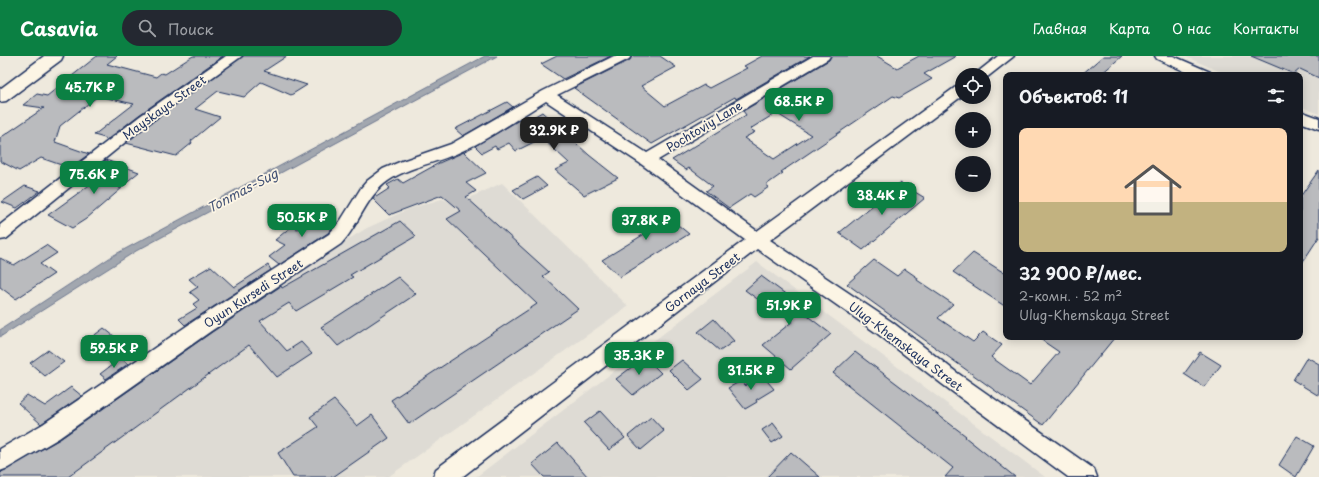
<!DOCTYPE html>
<html lang="ru">
<meta charset="utf-8">
<style>
:root{--surface:#171b24;--page:#242831;--text:#f1f3f6;--muted:#9ea1a6;--accent:#0b8043}
body{margin:0;font-family:"Playpen Sans",sans-serif;background:var(--page);color:var(--text);height:100vh;display:flex;flex-direction:column;font-size:15px;white-space:nowrap}
*{box-sizing:border-box;margin:0}
p{font-size:13px;color:var(--muted)}
.icon{flex:none;width:22px;height:22px;fill:none;stroke:currentColor;stroke-width:2;stroke-linecap:round;stroke-linejoin:round}
.map{position:relative;flex:1;overflow:hidden}
.details{position:absolute;left:1003px;top:16px;width:300px;height:268px;display:flex;flex-direction:column;background:var(--surface);border-radius:8px;box-shadow:0 2px 10px #0003}
.details>*{flex:none}
.fabs{position:absolute;left:955px;top:12px;display:grid;gap:8px}
.fabs a{display:grid;place-items:center;width:36px;height:36px;border-radius:50%;background:var(--surface);box-shadow:0 2px 10px #0003;font-size:20px}
.price{position:absolute;translate:-50% -34px;padding:0 9px;border-radius:8px;background:var(--accent);color:#fff;font-size:13px;line-height:26px;filter:drop-shadow(0 1px 2px #0008)}
.price::after{content:'';position:absolute;left:50%;top:24px;width:12px;height:9px;margin-left:-6px;background:inherit;clip-path:polygon(0 0,100% 0,50% 100%)}
.price.current{background:#222;color:#fff}
ul{padding:0;list-style:none}
li{display:grid;align-content:center;gap:8px;height:212px;padding:0 16px}
li span{display:grid;place-items:center;height:124px;border-radius:8px;color:#555}
li>.icon{margin-inline-start:auto}
span .icon{width:72px;height:72px;fill:#fffc;stroke-width:1}
li b{font-size:17px}
h2{display:flex;justify-content:space-between;align-items:center;height:48px;padding:0 16px;font-size:17px}
header{display:flex;align-items:center;gap:24px;box-sizing:border-box;height:56px;padding:0 20px;background:var(--accent);color:#fff}
header strong{font-size:19px}
nav{display:flex;gap:22px;margin-inline-start:auto;font-size:14px}
.search{width:280px;height:36px;background:var(--page);display:flex;align-items:center;gap:10px;box-sizing:border-box;padding:0 14px;border-radius:22px;color:var(--muted);font-size:15px}
.map>svg:first-child{display:block}
.built{fill:#dedbd4}
.water{fill:#a2a7af;stroke:#6c778f}
.building{fill:#babbbe;stroke:#1b2f5e;fill-rule:evenodd}
.lines{fill:none;stroke-linecap:round;stroke-linejoin:round}
.minor-casing{stroke:#1b2f5e;stroke-width:3}
.major-casing{stroke:#1b2f5e;stroke-width:3}
.minor{fill:#fcf5e5;fill-rule:evenodd}
.major{fill:#fcf5e5;fill-rule:evenodd}
.labels{text-anchor:middle;dominant-baseline:central;stroke-width:3.5;stroke-linejoin:round;paint-order:stroke}
.street-label{font-size:12px;fill:#1b2f5e;stroke:#fcf5e5}
.water-label{font-size:13px;font-style:italic;fill:#445376;stroke:#fcf5e5}
</style>
<header>
<strong>Casavia</strong>
<div class="search"><svg class="icon" aria-label="search" viewBox="0 0 24 24"><circle cx="10" cy="10" r="6"/><path d="M15 15l6 6"/></svg>Поиск</div>
<nav><a>Главная</a><a>Карта</a><a>О нас</a><a>Контакты</a></nav>
</header>
<div class="map">
<svg width="1319" height="421" viewBox="0 0 1319 421">
<rect width="100%" height="100%" fill="#eee9dd"/>
<filter id="ink" filterUnits="userSpaceOnUse"><feTurbulence type="fractalNoise" baseFrequency=".025" numOctaves="2"/><feDisplacementMap in="SourceGraphic" scale="8" xChannelSelector="R" yChannelSelector="G"/><feConvolveMatrix kernelMatrix="1 2 1 2 8 2 1 2 1" color-interpolation-filters="sRGB"/></filter>
<g filter="url(#ink)">
<path class="built" d="M 1184,0 L 1319,0 L 1319,58 L 1300,50 L 1300,19 L 1228,19 Z
M 502,127 L 628,250 L 388,421 L 0,421 L 0,414 L 240,249 L 367,172 L 411,152 L 442,143 L 456,148 Z
M 757,206 L 1045,421 L 476,421 Z"/>
<path class="water" d="M 485,0 L 497,0 L 136,195 L 0,281 L 0,274 L 114,199 Z"/>
<path class="building" d="M 97,0 L 117,0 L 107,8 L 156,21 L 161,17 L 165,18 L 193,0 L 223,0 L 139,59 L 108,83 L 94,79 L 134,48 L 98,40 L 60,70 L 55,86 L 89,98 L 70,112 L 41,102 L 19,115 L 0,105 L 0,82 L 44,52 L 23,49 L 37,38 L 47,40 Z
M 243,0 L 287,0 L 264,15 L 307,29 L 291,39 L 261,26 L 244,41 L 218,35 L 195,53 L 220,61 L 191,85 L 192,87 L 176,100 L 126,87 L 151,67 Z
M 557,0 L 611,0 L 563,23 L 541,8 Z
M 632,0 L 660,0 L 676,11 L 641,30 L 665,50 L 704,29 L 709,32 L 747,12 L 744,10 L 762,0 L 810,0 L 736,43 L 735,41 L 652,88 L 574,32 L 630,4 Z
M 831,0 L 877,0 L 897,12 L 919,0 L 956,0 L 924,18 L 932,23 L 899,42 L 893,40 L 781,116 L 783,117 L 766,129 L 769,131 L 754,141 L 750,138 L 729,152 L 706,135 L 713,130 L 689,112 L 686,114 L 672,104 L 746,59 L 743,55 L 829,4 ZM 776,57 L 811,79 L 774,103 L 744,82 L 755,76 L 750,73 Z
M 1103,0 L 1122,0 L 1100,19 L 1081,19 Z
M 1251,0 L 1319,0 L 1319,22 L 1300,13 L 1294,18 Z
M 507,46 L 513,51 L 463,80 L 455,73 Z
M 542,56 L 589,99 L 618,122 L 584,139 L 555,114 L 569,107 L 542,82 L 516,95 L 509,87 L 497,93 L 495,90 L 482,97 L 475,90 L 526,60 L 530,63 Z
M 464,96 L 486,117 L 466,127 L 476,135 L 466,141 L 549,216 L 543,220 L 578,253 L 409,368 L 391,344 L 537,248 L 447,163 L 461,155 L 442,139 L 389,159 L 373,143 L 390,132 L 387,129 L 398,123 L 403,127 L 439,107 Z
M 106,104 L 139,116 L 119,132 L 122,132 L 86,163 L 72,172 L 48,159 L 106,117 L 100,109 Z
M 1319,114 L 1319,181 L 1300,210 L 1300,141 Z
M 537,121 L 547,130 L 523,143 L 513,134 Z
M 900,127 L 925,142 L 863,194 L 839,177 Z
M 25,130 L 40,135 L 17,152 L 2,146 Z
M 655,150 L 689,178 L 620,221 L 602,204 L 646,177 L 631,164 Z
M 324,157 L 336,167 L 328,177 L 279,209 L 269,201 L 285,189 L 275,184 L 292,170 L 297,173 Z
M 400,165 L 416,180 L 350,219 L 353,221 L 296,255 L 289,247 L 260,265 L 287,295 L 301,286 L 312,298 L 277,321 L 249,289 L 68,421 L 0,421 L 0,418 L 3,415 L 60,383 L 212,276 L 281,230 L 282,232 Z
M 46,189 L 57,197 L 40,208 L 54,218 L 16,243 L 0,231 L 0,202 L 14,209 Z
M 973,197 L 1006,218 L 1006,251 L 953,216 Z
M 874,204 L 897,220 L 905,213 L 918,222 L 917,224 L 953,248 L 938,262 L 973,286 L 983,276 L 1002,289 L 991,301 L 1030,329 L 1059,296 L 1037,281 L 1115,281 L 1043,369 L 847,228 Z
M 268,209 L 271,214 L 185,269 L 179,263 L 197,252 L 193,248 L 199,244 L 190,236 L 198,231 L 189,223 L 211,210 L 234,231 Z
M 761,220 L 795,245 L 792,248 L 831,278 L 791,313 L 763,289 L 793,265 L 764,242 L 760,245 L 745,234 Z
M 398,221 L 416,238 L 338,290 L 321,271 Z
M 714,263 L 734,285 L 720,295 L 698,276 Z
M 104,272 L 115,281 L 99,292 L 88,284 Z
M 48,294 L 64,306 L 45,320 L 30,307 Z
M 855,296 L 966,380 L 965,381 L 1015,421 L 945,421 L 953,412 L 833,317 Z
M 1200,296 L 1221,309 L 1204,331 L 1184,318 Z
M 645,301 L 661,317 L 633,339 L 616,323 Z
M 1307,301 L 1319,308 L 1319,340 L 1293,324 Z
M 121,302 L 128,308 L 106,323 L 100,318 Z
M 682,304 L 703,323 L 689,334 L 669,314 Z
M 762,319 L 774,333 L 756,344 L 757,346 L 745,353 L 728,332 L 741,325 L 745,330 Z
M 71,331 L 82,340 L 41,368 L 18,347 L 27,339 L 45,350 Z
M 334,344 L 357,370 L 372,359 L 389,382 L 333,421 L 293,421 L 278,397 L 318,371 L 310,361 Z
M 600,355 L 625,382 L 609,394 L 584,367 Z
M 651,361 L 664,375 L 641,394 L 628,380 Z
M 773,367 L 783,380 L 772,387 L 762,374 Z
M 1297,380 L 1314,390 L 1296,421 L 1279,409 Z
M 558,387 L 588,421 L 544,421 L 532,408 Z
M 791,396 L 820,421 L 767,421 Z"/>
<g class="lines">
<defs>
<path id="minor" d="M 226,0 L 242,0 L 150,66 L 6,183 L 0,184 L 0,169 L 140,60 Z
M 614,0 L 631,0 L 629,3 L 557,39 L 647,97 L 813,0 L 830,0 L 828,3 L 658,104 L 757,175 L 957,30 L 962,29 L 962,40 L 770,184 L 892,266 L 956,316 L 1094,413 L 1097,421 L 1068,421 L 942,328 L 878,278 L 757,193 L 462,421 L 433,421 L 436,413 L 745,184 L 641,108 L 546,45 C 518,62 490,83 460,96 C 435,108 405,111 384,128 C 365,144 358,170 341,188 L 211,275 L 59,382 L 8,412 L 0,415 L 0,393 L 43,368 L 197,263 L 329,178 L 341,164 L 361,132 L 367,125 L 383,113 L 402,105 L 451,88 L 543,35 Z
M 998,0 L 1014,0 L 986,22 L 984,22 L 984,19 L 974,19 Z
M 1155,0 L 1173,0 L 1210,16 L 1212,19 L 1193,19 L 1157,3 Z
M 1300,55 L 1319,62 L 1319,73 L 1300,66 Z"/>
<path id="major" d="M 44,0 L 63,0 L 61,4 L 6,45 L 0,46 L 0,33 Z"/>
</defs>
<use href="#minor" class="minor-casing"/>
<use href="#major" class="major-casing"/>
<use href="#minor" class="minor"/>
<use href="#major" class="major"/>
</g>
</g>
<g class="labels">
<g class="street-label">
<text transform="translate(164 51) rotate(-36)">Mayskaya Street</text>
<text transform="translate(704 70) rotate(-31)">Pochtoviy Lane</text>
<text transform="translate(702 226) rotate(-37)">Gornaya Street</text>
<text transform="translate(253 237) rotate(-33)">Oyun Kursedi Street</text>
<text transform="translate(906 290) rotate(37)">Ulug-Khemskaya Street</text>
</g>
<g class="water-label">
<text transform="translate(242 134) rotate(-28)">Tonmas-Sug</text>
</g>
</g>
</svg>
<div class="fabs">
<a><svg class="icon" aria-label="locate" viewBox="0 0 24 24"><circle cx="12" cy="12" r="6"/><path d="M12 2v4M12 18v4M2 12h4M18 12h4"/></svg></a>
<a>+</a>
<a>−</a>
</div>
<b class="price" style="left:90px;top:52px">45.7K ₽</b>
<b class="price" style="left:799px;top:66px">68.5K ₽</b>
<b class="price current" style="left:554px;top:95px">32.9K ₽</b>
<b class="price" style="left:94px;top:139px">75.6K ₽</b>
<b class="price" style="left:882px;top:160px">38.4K ₽</b>
<b class="price" style="left:302px;top:182px">50.5K ₽</b>
<b class="price" style="left:646px;top:185px">37.8K ₽</b>
<b class="price" style="left:789px;top:270px">51.9K ₽</b>
<b class="price" style="left:114px;top:313px">59.5K ₽</b>
<b class="price" style="left:639px;top:320px">35.3K ₽</b>
<b class="price" style="left:751px;top:335px">31.5K ₽</b>
<section class="details">
<h2>Объектов: 11<svg class="icon" aria-label="filters" viewBox="0 0 24 24"><path d="M4 7h16M4 17h16"/><circle cx="9" cy="7" r="2"/><circle cx="15" cy="17" r="2"/></svg></h2>
<ul>
<li><span style="background:linear-gradient(#ffd9b3 60%,#c2b280 0)"><svg class="icon" aria-label="home" viewBox="0 0 24 24"><path d="M3 11l9-7 9 7M6 9v11h12V9"/></svg></span><div><b>32 900 ₽/мес.</b><p>2-комн. · 52 m²</p><p>Ulug-Khemskaya Street</p></div></li>
</ul>
</section>
</div>
